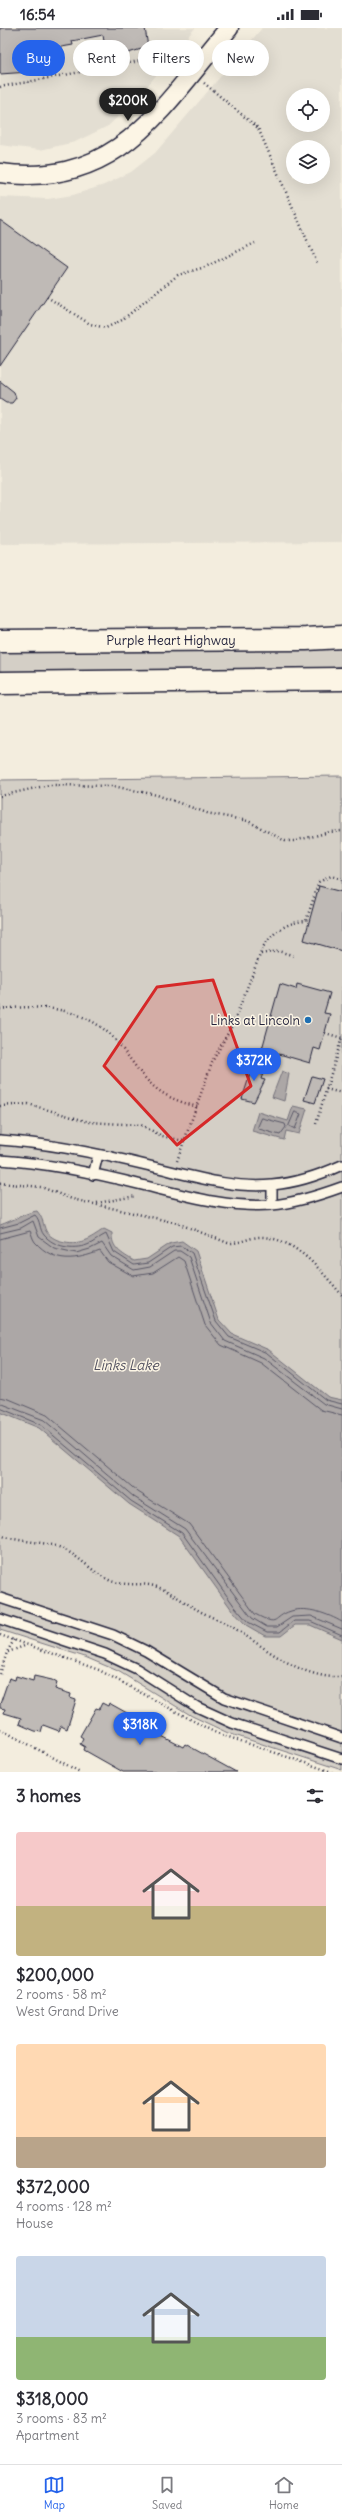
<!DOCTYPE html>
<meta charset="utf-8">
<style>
:root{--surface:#fff;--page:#f2f2f3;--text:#2b2b33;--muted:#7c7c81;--line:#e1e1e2;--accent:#2563eb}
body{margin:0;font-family:Delius,sans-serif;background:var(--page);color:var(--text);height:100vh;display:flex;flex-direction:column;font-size:15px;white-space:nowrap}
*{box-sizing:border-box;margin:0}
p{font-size:13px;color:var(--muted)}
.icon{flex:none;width:22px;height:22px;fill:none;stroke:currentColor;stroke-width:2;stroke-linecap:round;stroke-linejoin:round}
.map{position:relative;height:1744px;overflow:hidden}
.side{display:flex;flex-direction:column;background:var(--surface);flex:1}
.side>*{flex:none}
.top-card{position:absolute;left:12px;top:12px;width:318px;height:36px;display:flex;gap:8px}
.controls{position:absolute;left:286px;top:60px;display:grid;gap:8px}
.controls a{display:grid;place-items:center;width:44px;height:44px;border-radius:50%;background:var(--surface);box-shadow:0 4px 16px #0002;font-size:20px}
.price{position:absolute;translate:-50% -34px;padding:0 9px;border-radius:14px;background:var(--accent);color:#fff;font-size:13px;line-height:26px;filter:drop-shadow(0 1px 2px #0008)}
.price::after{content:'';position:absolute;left:50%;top:24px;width:12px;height:9px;margin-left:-6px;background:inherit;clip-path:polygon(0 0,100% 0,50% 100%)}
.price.current{background:#222;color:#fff}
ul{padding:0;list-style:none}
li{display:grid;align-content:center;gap:8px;height:212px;padding:0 16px}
li span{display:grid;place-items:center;height:124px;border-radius:4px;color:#555}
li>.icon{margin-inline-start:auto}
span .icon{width:72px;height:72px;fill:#fffc;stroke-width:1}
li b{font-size:17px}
h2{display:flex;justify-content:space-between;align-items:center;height:48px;padding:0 16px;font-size:17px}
.pill{padding:0 14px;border-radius:18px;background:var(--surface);box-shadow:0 4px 16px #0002;font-size:14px;line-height:36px}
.pill.current{background:var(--accent);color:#fff}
.status{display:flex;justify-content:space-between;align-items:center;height:28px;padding:0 20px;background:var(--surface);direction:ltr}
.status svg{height:11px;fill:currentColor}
.menu{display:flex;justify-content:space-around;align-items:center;height:56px;border-top:1px solid var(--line);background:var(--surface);font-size:11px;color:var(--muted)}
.menu a{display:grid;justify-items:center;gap:2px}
.menu .current{color:var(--accent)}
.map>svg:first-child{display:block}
.built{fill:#e3ded2;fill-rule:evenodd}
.green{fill:#d4cfc6;stroke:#7b7880}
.water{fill:#aca7a6;stroke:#75727b}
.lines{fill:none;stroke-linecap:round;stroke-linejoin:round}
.shore{stroke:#595766;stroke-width:1}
.building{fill:#bfbab6;stroke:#22223b}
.lane-casing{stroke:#22223b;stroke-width:12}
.street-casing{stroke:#22223b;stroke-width:21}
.primary-casing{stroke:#22223b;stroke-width:25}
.path{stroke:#22223b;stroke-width:2.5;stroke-dasharray:1 3;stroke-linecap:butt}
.lane{stroke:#fcf5e5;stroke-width:9}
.street{stroke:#fcf5e5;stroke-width:18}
.primary{stroke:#fcf5e5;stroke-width:22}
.marked{fill:#d62828;fill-opacity:0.2;stroke:#d62828;stroke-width:3;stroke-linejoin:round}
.poi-dot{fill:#1f6fb2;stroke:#fcf5e5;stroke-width:1.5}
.labels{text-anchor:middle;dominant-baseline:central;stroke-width:3;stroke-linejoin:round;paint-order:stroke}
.street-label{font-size:13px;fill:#22223b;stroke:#fcf5e5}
.poi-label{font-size:13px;fill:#22223b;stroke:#fcf5e5;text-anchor:end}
.water-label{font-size:14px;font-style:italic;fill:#525160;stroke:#fcf5e5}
</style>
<div class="status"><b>16:54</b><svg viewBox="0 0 49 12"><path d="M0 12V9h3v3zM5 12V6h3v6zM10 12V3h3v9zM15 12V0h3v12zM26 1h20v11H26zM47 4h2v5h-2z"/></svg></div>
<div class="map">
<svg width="342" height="1744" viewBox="0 0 342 1744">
<rect width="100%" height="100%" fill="#f3edde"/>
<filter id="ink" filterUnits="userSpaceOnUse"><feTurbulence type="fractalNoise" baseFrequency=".025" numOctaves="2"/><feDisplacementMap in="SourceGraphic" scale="8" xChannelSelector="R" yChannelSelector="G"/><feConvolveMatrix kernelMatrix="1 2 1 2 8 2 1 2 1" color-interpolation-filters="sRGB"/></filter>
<g filter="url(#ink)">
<path class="built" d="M 0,0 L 195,0 L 135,73 L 108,98 L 75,114 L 40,122 L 0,117 Z
M 262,0 L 342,0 L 342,514 L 0,516 L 0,169 L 48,171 L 73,167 L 104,157 L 131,144 L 155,125 ZM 293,67 L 323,67 L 323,97 L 293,97 ZM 293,119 L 323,119 L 323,149 L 293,149 Z"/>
<path class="green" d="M 342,619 L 342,638 L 316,642 L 0,646 L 0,623 Z
M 342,748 L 342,1742 L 228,1705 L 192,1688 L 118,1643 L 85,1629 L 0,1602 L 0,752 Z"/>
<path class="water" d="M 282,1043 L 289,1046 L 284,1073 L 272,1069 Z
M 293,1078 L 307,1081 L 299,1106 L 286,1103 L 284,1112 L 252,1103 L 258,1084 L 288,1093 Z
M 37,1183 C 43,1190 43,1196 46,1203 C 49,1208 56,1212 61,1213 C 80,1218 89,1211 104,1201 L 112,1205 C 111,1220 122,1226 134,1233 L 147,1231 L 171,1215 L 182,1213 L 196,1223 L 219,1292 L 232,1306 L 269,1322 L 328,1369 L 342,1372 L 342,1611 L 310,1597 L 295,1597 L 281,1608 L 265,1608 L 246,1597 L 232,1582 L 179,1508 L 129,1476 L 39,1400 L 0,1384 L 0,1197 C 12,1193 27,1184 37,1183 Z"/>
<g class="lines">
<path class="shore" d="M 295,1084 L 301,1086 L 295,1101 L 289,1098 Z
M 262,1090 L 285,1096 L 286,1099 L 280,1107 L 259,1101 L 258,1099 Z
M 0,1200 L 19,1195 L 35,1187 C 41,1193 39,1201 44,1207 C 54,1219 73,1222 87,1217 C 94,1215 99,1209 106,1206 L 114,1224 L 134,1237 L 148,1235 L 172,1219 L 181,1218 L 192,1225 L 216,1293 L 229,1309 L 267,1325 L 326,1372 L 342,1376
M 0,1205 L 21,1200 L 33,1193 L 39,1209 L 54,1220 L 76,1225 L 90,1221 L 102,1215 L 111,1228 L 134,1242 L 150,1239 L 174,1223 L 180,1223 L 189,1229 L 211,1295 L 225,1313 L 264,1330 L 324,1376 L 342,1381
M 0,1211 L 30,1203 C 32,1206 32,1210 35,1214 C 55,1236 76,1232 100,1223 L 108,1234 L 133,1248 L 153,1245 L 178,1229 L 184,1233 L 205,1297 L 221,1317 L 261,1335 L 321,1382 L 342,1387
M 0,1369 L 9,1371 L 47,1387 L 138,1464 L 189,1496 L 255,1586 C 281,1600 271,1589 291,1583 C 307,1578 328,1586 342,1594
M 0,1375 L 44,1392 L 134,1469 L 185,1501 L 252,1590 L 267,1599 L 277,1599 L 292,1589 L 311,1588 L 342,1601
M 0,1380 L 41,1397 L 131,1473 L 182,1505 L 235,1579 L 248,1594 L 267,1604 L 280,1604 L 294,1593 L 310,1593 L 342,1607"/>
</g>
<path class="building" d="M 0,0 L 145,0 L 148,19 L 125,26 L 124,23 L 106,26 L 103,7 L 72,13 L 73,17 L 39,23 L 40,27 L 31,29 L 33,41 L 28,42 L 29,44 L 0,46 Z
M 0,192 L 67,240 L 0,338 Z
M 0,353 L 14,364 L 16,370 L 12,375 L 6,375 L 0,371 Z
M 319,858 L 342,864 L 342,923 L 304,912 Z
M 280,956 L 296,961 L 297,956 L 330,965 L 324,985 L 330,986 L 320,1022 L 314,1020 L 310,1035 L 262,1021 Z
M 254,1034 L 266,1037 L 261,1051 L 265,1052 L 254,1074 L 242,1071 Z
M 312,1048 L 323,1051 L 315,1075 L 304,1072 Z
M 16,1648 L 33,1653 L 34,1648 L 52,1652 L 57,1655 L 55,1661 L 71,1666 L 70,1670 L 76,1672 L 67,1701 L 61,1698 L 59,1703 L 43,1697 L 41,1704 L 35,1703 L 19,1696 L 21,1690 L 4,1685 L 5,1681 L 0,1680 L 0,1676 L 9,1650 L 15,1652 Z
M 102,1675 L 108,1678 L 109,1675 L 154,1700 L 152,1703 L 183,1719 L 185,1716 L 236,1744 L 123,1744 L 84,1722 L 85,1719 L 80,1716 L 83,1710 L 80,1708 L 96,1680 L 99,1681 Z"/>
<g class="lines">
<defs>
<path id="lane" d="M 0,1112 C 50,1115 101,1126 150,1138 C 189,1147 231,1161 272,1157 C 296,1155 320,1147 342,1137
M 0,1132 C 49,1135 99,1146 146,1158 C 187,1168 229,1180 272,1177 C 295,1175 320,1167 342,1159
M 93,1147 L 98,1127
M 272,1157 L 272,1177
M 0,1570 L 113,1607 L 146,1623 L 224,1670 L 342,1710
M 0,1591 L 105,1626 L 137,1641 L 197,1679 L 232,1695 L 342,1731"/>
<path id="street" d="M 0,145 C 118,161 162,79 229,0"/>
<path id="primary" d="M 0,613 L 306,611 L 342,609
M 0,655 L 342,651"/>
</defs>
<use href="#lane" class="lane-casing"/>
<use href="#street" class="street-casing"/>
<use href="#primary" class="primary-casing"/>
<path class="path" d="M 204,55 L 258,100 L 318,237
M 0,59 L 145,32 L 160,24 L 170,27 L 179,35
M 47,269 L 90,296 L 106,300 L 122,292 L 178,247 L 205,239 L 255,215
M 0,768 L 49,757 L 113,758 L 157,767 L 207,785 L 248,793 L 285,813 L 294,813 L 330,804 L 342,803
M 261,926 L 278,923 L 295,928
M 0,981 C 45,976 92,980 121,1019 C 148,1054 153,1067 198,1079
M 325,1005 L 342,1010
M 326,1061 L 342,1065
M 0,1078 L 28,1076 L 89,1094 L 141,1097 L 162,1108 L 184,1113
M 316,1096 L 342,1009
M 177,1133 L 213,1032 L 233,996 L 263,919 C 274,903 287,894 306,893 L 319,854 L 331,848 L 342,851
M 0,1155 L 41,1159 L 72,1171 L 177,1195 L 228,1215 C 240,1216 249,1209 261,1209 C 296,1210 321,1243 342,1267
M 97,1175 L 136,1168
M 0,1507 C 18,1514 38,1513 56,1518 C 77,1525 90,1543 109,1552 C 124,1559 139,1554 154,1558 C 169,1562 182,1573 196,1581 C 208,1588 222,1593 234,1600 C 267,1621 301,1651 342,1649
M 0,1607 L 99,1642 L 214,1704 L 332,1744
M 8,1624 L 27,1617
M 0,1646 L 7,1624 L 14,1612
M 0,1701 L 80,1744"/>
<use href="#lane" class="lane"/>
<use href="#street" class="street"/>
<use href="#primary" class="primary"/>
</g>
</g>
<path class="marked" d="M 213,952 L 251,1058 L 177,1117 L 104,1038 L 157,959 Z"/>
<circle class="poi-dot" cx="308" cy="992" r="4"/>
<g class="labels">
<g class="street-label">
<text x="171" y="612">Purple Heart Highway</text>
</g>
<g class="poi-label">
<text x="300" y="992">Links at Lincoln</text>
</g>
<g class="water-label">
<text x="126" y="1337">Links Lake</text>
</g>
</g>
</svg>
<div class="controls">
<a><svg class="icon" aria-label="locate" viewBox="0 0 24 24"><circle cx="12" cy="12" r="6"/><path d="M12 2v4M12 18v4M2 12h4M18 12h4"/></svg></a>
<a><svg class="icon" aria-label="layers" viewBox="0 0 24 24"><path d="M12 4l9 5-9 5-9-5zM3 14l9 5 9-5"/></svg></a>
</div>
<b class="price current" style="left:128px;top:94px">$200K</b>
<b class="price" style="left:254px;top:1054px">$372K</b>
<b class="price" style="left:140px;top:1718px">$318K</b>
<div class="top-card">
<a class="pill current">Buy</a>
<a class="pill">Rent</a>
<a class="pill">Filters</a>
<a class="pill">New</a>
</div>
</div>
<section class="side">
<h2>3 homes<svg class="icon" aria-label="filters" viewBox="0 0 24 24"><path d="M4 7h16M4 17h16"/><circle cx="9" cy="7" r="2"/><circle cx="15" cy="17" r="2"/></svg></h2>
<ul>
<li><span style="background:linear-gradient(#f6c9c9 60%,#c2b280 0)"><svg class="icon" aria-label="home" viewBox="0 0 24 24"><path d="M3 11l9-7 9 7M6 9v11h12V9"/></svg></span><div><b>$200,000</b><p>2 rooms · 58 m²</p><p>West Grand Drive</p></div></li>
<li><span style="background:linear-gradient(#ffd9b3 75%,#b9a48a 0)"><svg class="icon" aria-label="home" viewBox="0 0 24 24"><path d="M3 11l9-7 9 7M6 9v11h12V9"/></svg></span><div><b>$372,000</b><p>4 rooms · 128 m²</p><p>House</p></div></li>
<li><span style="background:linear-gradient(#c9d6e8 65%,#8fb573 0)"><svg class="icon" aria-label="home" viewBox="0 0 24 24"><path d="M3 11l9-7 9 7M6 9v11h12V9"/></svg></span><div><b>$318,000</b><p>3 rooms · 83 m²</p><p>Apartment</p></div></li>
</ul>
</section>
<nav class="menu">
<a class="current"><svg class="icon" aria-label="map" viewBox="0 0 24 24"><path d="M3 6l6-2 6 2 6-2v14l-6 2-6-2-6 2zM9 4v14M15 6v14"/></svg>Map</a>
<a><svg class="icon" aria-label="saved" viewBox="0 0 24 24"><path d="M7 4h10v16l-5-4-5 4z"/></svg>Saved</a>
<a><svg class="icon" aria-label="home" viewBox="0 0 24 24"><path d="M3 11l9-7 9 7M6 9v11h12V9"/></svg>Home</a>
</nav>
